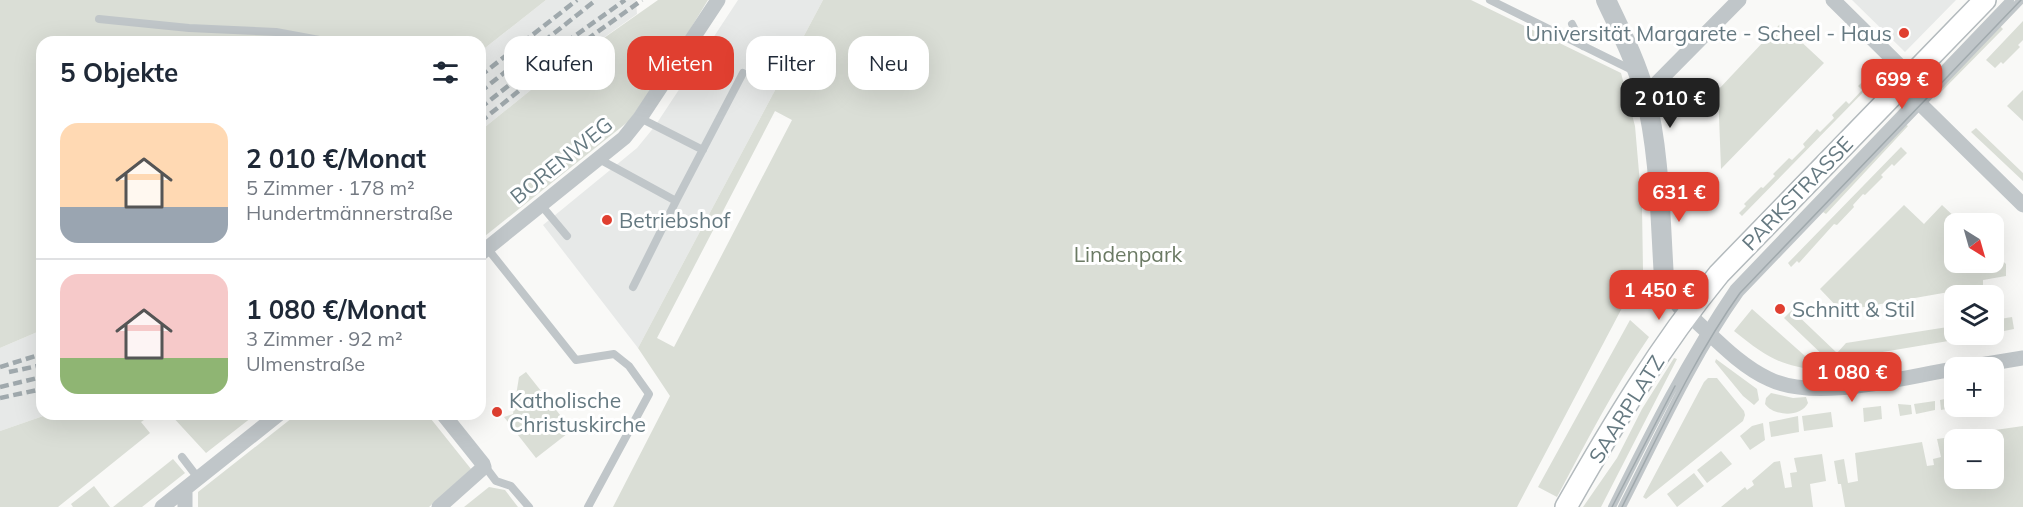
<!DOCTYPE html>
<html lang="de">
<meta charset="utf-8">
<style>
:root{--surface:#fff;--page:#f6f6f7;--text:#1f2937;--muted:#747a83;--line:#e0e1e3;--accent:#e03f30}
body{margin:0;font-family:Mulish,sans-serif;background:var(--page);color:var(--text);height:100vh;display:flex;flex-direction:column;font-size:22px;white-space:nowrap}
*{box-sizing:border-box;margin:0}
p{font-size:20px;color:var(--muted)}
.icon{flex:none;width:33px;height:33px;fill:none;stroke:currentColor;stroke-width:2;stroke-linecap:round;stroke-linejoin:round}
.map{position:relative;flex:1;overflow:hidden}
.drawer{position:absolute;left:36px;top:36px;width:450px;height:384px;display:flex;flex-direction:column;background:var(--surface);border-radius:18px;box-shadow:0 6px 24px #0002}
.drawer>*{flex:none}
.hud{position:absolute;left:504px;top:36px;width:570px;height:54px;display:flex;gap:12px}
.needle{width:39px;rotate:143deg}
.controls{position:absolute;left:1944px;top:213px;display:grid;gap:12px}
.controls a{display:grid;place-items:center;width:60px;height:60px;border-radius:12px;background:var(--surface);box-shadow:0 6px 24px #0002;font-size:30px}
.price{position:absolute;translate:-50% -51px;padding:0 14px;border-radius:12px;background:var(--accent);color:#fff;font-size:20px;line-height:39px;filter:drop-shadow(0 2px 3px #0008)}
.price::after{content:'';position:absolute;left:50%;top:36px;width:18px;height:14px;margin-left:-9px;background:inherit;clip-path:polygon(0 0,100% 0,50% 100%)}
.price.active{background:#222;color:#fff}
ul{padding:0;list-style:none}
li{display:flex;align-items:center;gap:18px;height:150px;padding:0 24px}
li+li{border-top:2px solid var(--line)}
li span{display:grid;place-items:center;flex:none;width:168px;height:120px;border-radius:18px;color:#555}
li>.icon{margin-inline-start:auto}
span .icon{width:72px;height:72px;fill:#fffc;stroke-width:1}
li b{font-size:26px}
h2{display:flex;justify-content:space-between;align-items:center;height:72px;padding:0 24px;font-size:26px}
.tag{padding:0 21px;border-radius:18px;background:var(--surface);box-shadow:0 6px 24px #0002;font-size:21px;line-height:54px}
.tag.active{background:var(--accent);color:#fff}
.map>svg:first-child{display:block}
.built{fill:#e7e9e8}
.green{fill:#daded6;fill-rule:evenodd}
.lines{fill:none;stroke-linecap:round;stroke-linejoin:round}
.secondary-casing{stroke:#b3babd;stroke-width:24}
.service{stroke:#c0c6c9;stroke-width:8}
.minor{stroke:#c0c6c9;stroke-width:15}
.tertiary{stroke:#c0c6c9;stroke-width:20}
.secondary{stroke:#fff;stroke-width:21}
.tram{stroke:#a0a9ad;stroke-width:1.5}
.rail{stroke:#a0a9ad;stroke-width:4.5;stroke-dasharray:9 4.5;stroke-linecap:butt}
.poi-dot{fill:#e03f30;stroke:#fff;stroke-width:2}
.labels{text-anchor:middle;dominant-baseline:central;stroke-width:6;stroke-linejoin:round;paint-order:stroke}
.poi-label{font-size:21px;fill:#657981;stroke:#fff;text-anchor:start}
.street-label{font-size:21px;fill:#657981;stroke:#fff}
.park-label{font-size:21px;fill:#6b7a64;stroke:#fff}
</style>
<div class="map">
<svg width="2023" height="507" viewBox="0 0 2023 507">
<rect width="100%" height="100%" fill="#f9f9f7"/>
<path class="built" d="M 546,0 L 636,0 L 637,14 L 537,85 L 480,131 L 480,52 Z
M 738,0 L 823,0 L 638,348 L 543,225 L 637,148 L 655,126 Z
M 1852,0 L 1956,0 L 1905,52 Z
M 42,330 L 42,414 L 49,414 L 0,431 L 0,348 Z"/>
<path class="green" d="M 0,0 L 546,0 L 480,52 L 480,42 L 42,42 L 42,330 L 0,348 Z
M 658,0 L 708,0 L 667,67 L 629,121 L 480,240 L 480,131 L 537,85 Z
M 823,0 L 1471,0 L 1621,73 L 1635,126 L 1642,207 L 1643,271 L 1637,308 L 1622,308 L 1517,507 L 613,507 L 670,396 L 638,348 ZM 775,111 L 792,120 L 674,347 L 657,338 Z
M 2023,21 L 2023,40 L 2018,45 L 2020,47 L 2003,64 L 2001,62 L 1995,68 L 1986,60 Z
M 1781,23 L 1824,63 L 1721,169 L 1718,90 Z
M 2000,26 L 2003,29 L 1938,95 L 1935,92 Z
M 1878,67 L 1883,72 L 1742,216 L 1739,213 L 1746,206 L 1744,204 L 1761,187 L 1763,188 L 1775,176 L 1773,174 L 1789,158 L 1792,160 L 1805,147 L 1803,144 L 1817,129 L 1820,132 L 1834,118 L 1832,115 L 1846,101 L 1849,104 L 1862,90 L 1858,86 Z
M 2023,90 L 2023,121 L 2007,106 Z
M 1905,124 L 1908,126 L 1826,214 L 1823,212 Z
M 1976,128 L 2023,173 L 2023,181 L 1971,132 Z
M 1901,147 L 1907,153 L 1894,166 L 1892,164 L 1881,175 L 1883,177 L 1865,195 L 1863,194 L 1853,205 L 1854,207 L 1837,225 L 1834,224 L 1799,263 L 1797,261 L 1791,267 L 1788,263 Z
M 1904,205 L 1924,224 L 1942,205 L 1961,223 L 1954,224 L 1954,262 L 1994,262 L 1994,253 L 2006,264 L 2006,276 L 1983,280 L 1983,286 L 1841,311 L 1820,289 Z
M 1752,309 L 1822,371 C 1778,365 1768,358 1734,331 Z
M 1792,310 L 1837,353 L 1846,343 L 1954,326 L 1954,334 L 1984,335 L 1841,359 L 1836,354 L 1829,361 L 1784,318 Z
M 2012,317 L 2014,329 L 1994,333 L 1994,320 Z
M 1630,320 L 1649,337 C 1614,388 1586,442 1557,497 L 1538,487 Z
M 1674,358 L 1677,359 L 1601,507 L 1583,507 L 1617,458 L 1642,409 Z
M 1716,359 L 1757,389 L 1759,400 L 1754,405 L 1743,396 L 1715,362 Z
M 526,372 L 572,430 L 536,458 L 504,417 L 513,414 L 519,377 Z
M 1708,378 L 1717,378 L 1744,411 L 1745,415 L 1743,421 L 1646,499 L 1643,497 L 1704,382 Z
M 1771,393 L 1793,398 L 1806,397 L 1808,403 C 1801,418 1773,416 1765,404 L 1766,398 Z
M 1954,397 L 1954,406 L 1957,407 L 1941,410 L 1940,400 Z
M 1935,401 L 1935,410 L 1916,414 L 1914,404 Z
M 1898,404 L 1911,405 L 1912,414 L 1900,416 Z
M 1881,406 L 1882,419 L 1864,422 L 1863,408 Z
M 1831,412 L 1833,427 L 1804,431 L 1802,416 Z
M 49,414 L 153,414 L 141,422 L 150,433 L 58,507 L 0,507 L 0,431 Z
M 170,414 L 256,414 L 206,453 Z
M 297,414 L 427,414 L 471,469 L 429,507 L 198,507 L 198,492 Z
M 1798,416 L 1799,432 L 1771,437 L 1769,422 Z
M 1763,423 L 1765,440 L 1750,450 L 1740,436 L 1752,426 Z
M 2023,426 L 2023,507 L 1845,507 L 1841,484 L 1838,484 L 1834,461 L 1844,459 L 1848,483 L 1858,481 L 1855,453 L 1922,442 L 1927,466 L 1934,465 L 1933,459 L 1941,457 L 1937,439 L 1966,435 L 1966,439 L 1954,440 L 1954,478 L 1994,478 L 1994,440 L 1982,439 L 1981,432 Z
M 1721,451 L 1732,464 L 1707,483 L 1697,470 Z
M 1822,454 L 1826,481 L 1810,484 L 1813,507 L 1721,507 L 1745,487 L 1747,490 L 1754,485 L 1752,481 L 1774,462 L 1780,461 L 1785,488 L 1792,487 L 1790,473 L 1797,472 L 1794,458 Z
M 173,459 L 185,473 L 142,507 L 113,507 Z
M 1694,473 L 1704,486 L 1677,507 L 1667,494 Z
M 94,486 L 110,507 L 73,507 L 71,504 Z
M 489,487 L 505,490 L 518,507 L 464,507 Z"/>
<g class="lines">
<defs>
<path id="secondary" d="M 1566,507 C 1612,426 1660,346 1719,274 L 1985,0"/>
</defs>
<use href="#secondary" class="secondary-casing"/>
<path class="service" d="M 1490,0 L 1634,71
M 99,19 L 189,28 L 276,32 L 330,42
M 1572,24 L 1583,46
M 640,118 L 703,150
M 599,159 L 676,201 L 743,73
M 541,205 L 567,236
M 487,248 L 576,360 L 614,354 L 629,366 L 649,394 L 588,507
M 633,287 L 676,201
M 182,457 L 198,478
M 484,465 L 496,481 L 511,486 L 529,507
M 1612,507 C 1649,432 1687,357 1734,288 L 2010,0
M 1622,507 C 1659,435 1693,359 1740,293 L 2021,0"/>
<path class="minor" d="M 1833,0 L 1910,76
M 1901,85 L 2023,205
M 1645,95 L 1739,0
M 480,254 L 624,138 L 640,118 L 718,0
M 1687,313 C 1712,335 1738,365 1769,379 C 1817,402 1903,377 1954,369
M 1962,368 L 2023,358
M 162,507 L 279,414
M 185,507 L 185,489
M 439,507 L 484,467 L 483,464 L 443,414"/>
<path class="tertiary" d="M 1606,0 C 1620,30 1636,61 1645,94 C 1660,153 1660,217 1664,278 L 1668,288 L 1687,313"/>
<use href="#secondary" class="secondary"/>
<path class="tram" d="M 1612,507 L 1675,386
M 1622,507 C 1659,435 1693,359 1740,293 L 2021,0"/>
<path class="rail" d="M 480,76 L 577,0
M 480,92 L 596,0
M 480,108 L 544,58 L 625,0
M 480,122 L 550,66 L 642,0
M 0,367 L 42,354
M 9,372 L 42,365
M 0,387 L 42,377
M 0,398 L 42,389"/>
</g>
<g class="poi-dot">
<circle cx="1904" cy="33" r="6"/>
<circle cx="607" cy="220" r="6"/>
<circle cx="1780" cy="309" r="6"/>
<circle cx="497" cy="412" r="6"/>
</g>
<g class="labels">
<g class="poi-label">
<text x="1892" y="33" text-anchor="end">Universität Margarete - Scheel - Haus</text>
<text x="619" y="220">Betriebshof</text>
<text x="1792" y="309">Schnitt &amp; Stil</text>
<text x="509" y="400">Katholische<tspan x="509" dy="24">Christuskirche</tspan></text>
</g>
<g class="street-label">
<text transform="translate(561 160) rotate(-39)">BORENWEG</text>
<text transform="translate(1797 193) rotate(-46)">PARKSTRASSE</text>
<text transform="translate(1626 409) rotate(-58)">SAARPLATZ</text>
</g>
<g class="park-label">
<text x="1128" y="254">Lindenpark</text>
</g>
</g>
</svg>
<div class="controls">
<a><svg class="needle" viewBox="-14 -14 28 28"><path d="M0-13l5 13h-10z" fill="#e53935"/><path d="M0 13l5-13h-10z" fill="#747a83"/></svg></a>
<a><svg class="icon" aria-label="layers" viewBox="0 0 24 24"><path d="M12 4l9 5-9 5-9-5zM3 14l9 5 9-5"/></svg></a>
<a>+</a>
<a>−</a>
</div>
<b class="price" style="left:1902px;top:110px">699 €</b>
<b class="price active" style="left:1670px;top:129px">2 010 €</b>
<b class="price" style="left:1679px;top:223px">631 €</b>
<b class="price" style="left:1659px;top:321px">1 450 €</b>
<b class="price" style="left:1852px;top:403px">1 080 €</b>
<div class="hud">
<a class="tag">Kaufen</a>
<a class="tag active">Mieten</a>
<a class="tag">Filter</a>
<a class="tag">Neu</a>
</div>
<section class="drawer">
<h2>5 Objekte<svg class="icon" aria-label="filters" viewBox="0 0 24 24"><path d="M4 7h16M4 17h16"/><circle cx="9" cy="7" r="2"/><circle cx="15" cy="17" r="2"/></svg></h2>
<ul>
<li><span style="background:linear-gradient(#ffd9b3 70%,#9aa5b1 0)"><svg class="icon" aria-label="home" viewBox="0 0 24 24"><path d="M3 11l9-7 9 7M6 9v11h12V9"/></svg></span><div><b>2 010 €/Monat</b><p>5 Zimmer · 178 m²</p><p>Hundertmännerstraße</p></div></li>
<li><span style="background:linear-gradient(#f6c9c9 70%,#8fb573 0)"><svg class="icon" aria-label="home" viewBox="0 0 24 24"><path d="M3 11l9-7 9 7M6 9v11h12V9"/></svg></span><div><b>1 080 €/Monat</b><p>3 Zimmer · 92 m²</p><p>Ulmenstraße</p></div></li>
</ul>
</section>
</div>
